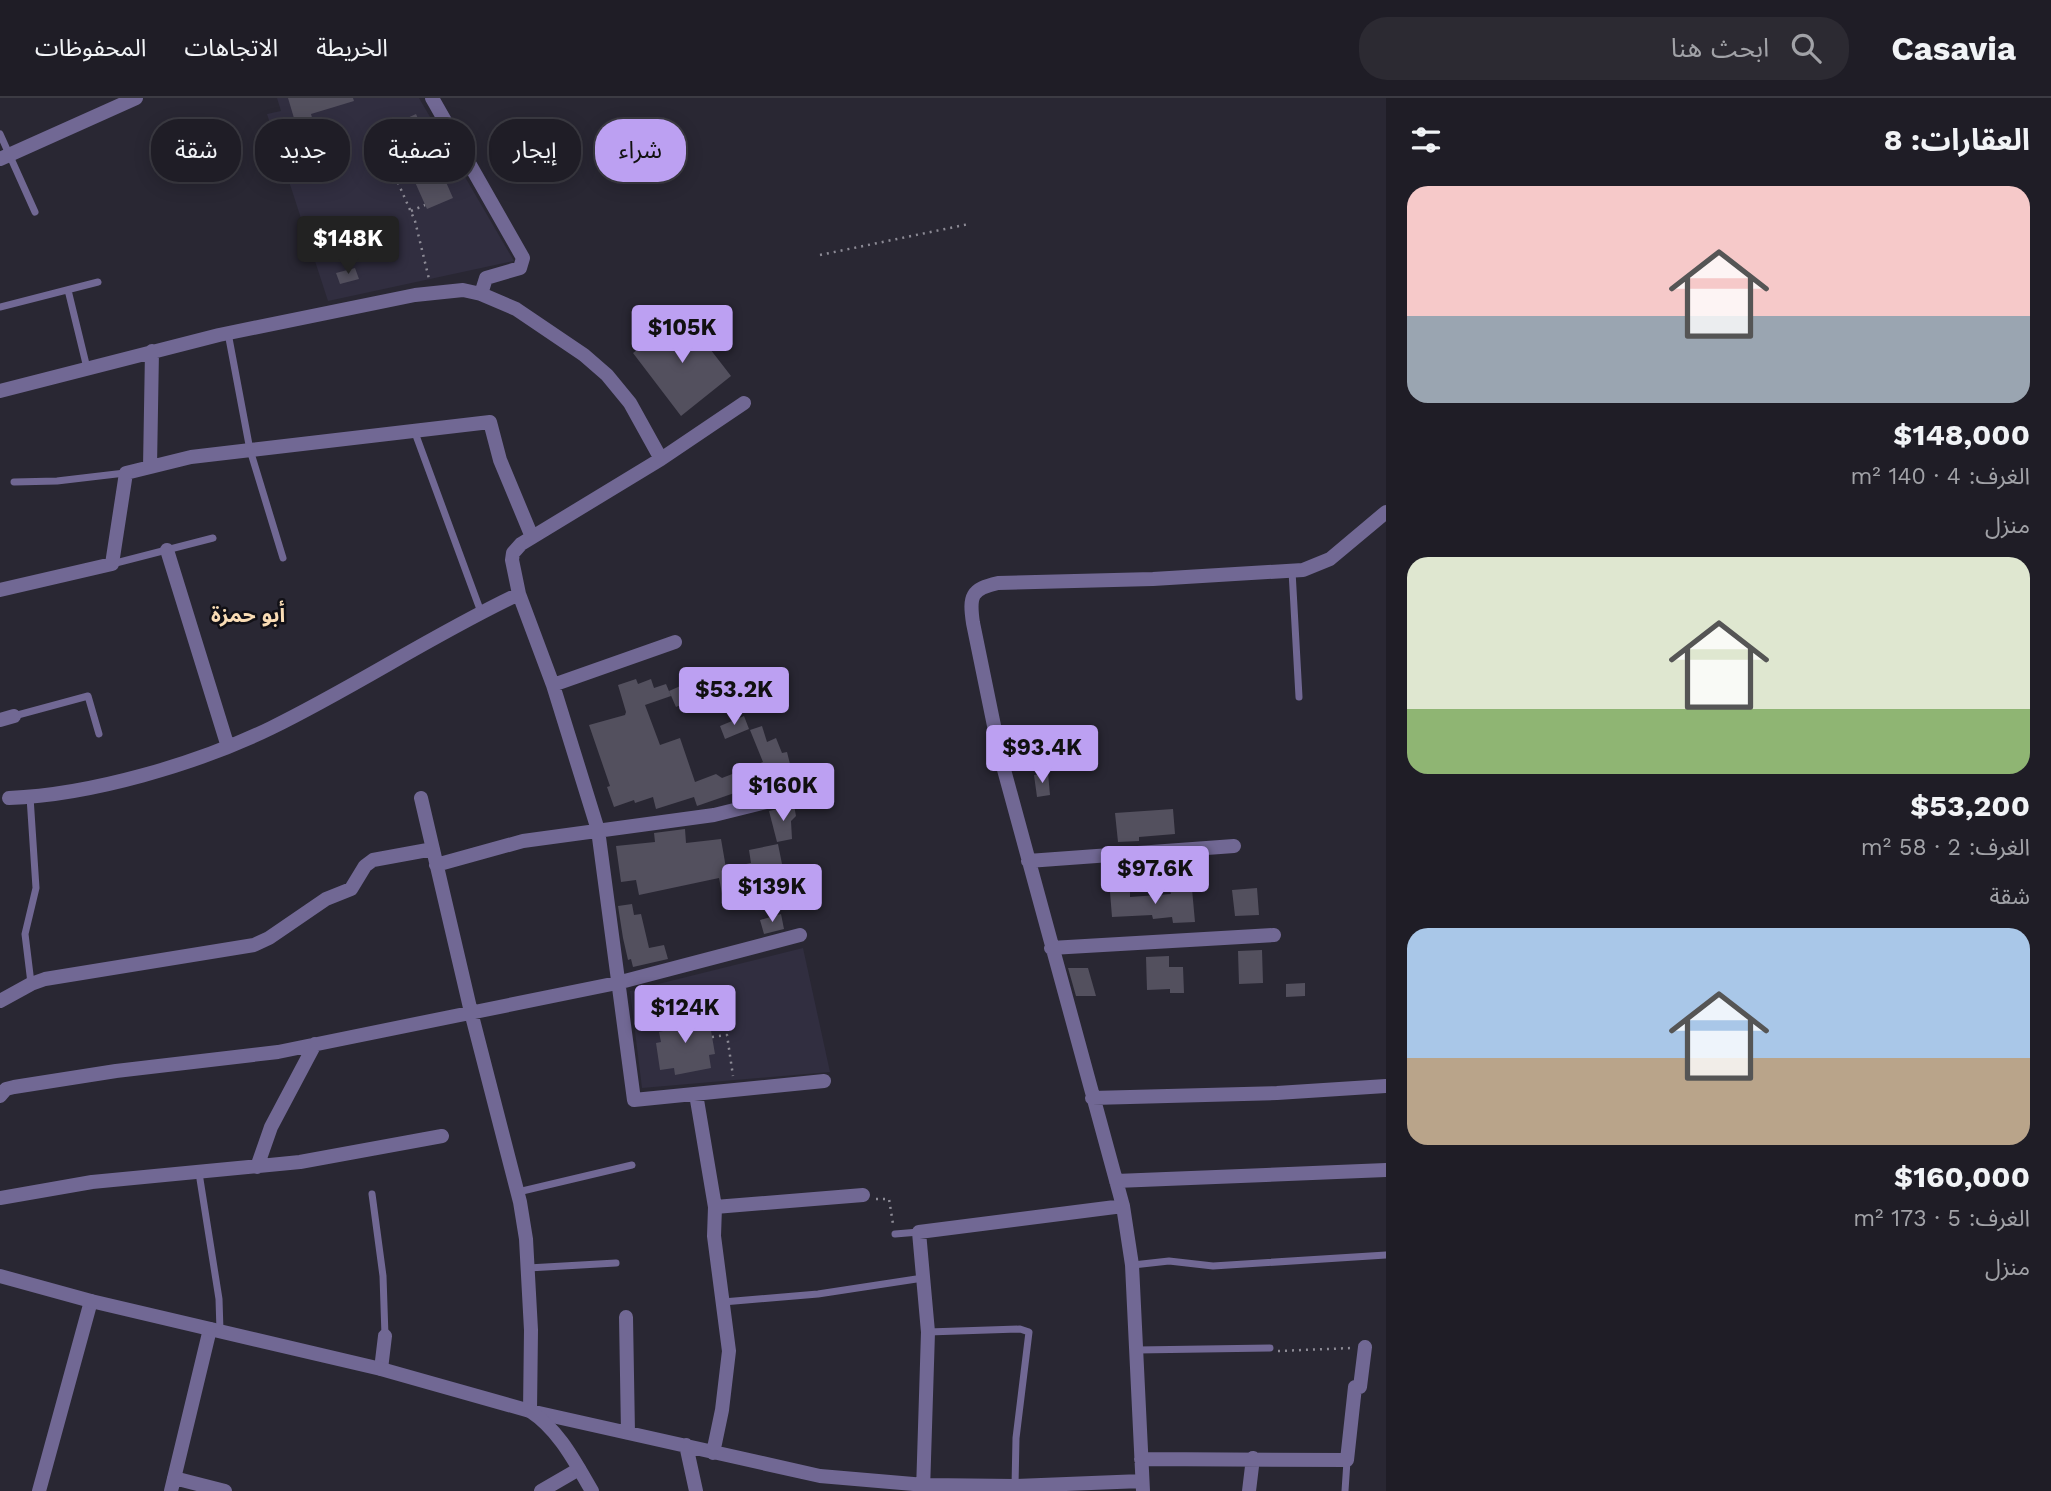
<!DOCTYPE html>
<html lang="ar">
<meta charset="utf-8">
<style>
:root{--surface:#1f1d26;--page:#2c2a32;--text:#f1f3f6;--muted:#a1a2a7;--line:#3c3b43;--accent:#bca0f2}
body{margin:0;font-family:"Work Sans","Noto Sans Arabic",sans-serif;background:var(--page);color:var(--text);direction:rtl;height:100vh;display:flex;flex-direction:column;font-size:26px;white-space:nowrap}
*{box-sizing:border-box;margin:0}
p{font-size:23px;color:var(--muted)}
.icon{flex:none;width:38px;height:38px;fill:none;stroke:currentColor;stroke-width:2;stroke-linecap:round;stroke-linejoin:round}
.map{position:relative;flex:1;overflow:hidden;direction:ltr}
.side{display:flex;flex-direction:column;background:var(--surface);width:665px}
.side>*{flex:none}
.top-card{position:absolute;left:21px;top:21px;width:665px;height:63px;direction:rtl;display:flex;gap:14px}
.price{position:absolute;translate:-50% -60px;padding:0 16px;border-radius:7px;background:var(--accent);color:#111;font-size:23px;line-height:46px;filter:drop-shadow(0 2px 4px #0008)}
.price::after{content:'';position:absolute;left:50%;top:42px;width:21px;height:16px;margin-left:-10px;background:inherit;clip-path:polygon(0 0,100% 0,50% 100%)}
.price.selected{background:#222;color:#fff}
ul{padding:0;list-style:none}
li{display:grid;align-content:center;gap:14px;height:371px;padding:0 21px}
li span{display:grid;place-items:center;height:217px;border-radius:21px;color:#555}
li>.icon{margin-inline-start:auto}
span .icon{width:126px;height:126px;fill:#fffc;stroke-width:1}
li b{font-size:30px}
h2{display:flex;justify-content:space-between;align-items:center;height:84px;padding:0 21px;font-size:30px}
.pill{padding:0 24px;border-radius:28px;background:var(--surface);box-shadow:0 4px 18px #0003,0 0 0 2px var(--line);font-size:24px;line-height:63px}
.pill.selected{background:var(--accent);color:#111}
header{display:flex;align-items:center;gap:42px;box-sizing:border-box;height:98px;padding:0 35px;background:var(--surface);border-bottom:2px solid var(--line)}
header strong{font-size:33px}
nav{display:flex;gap:38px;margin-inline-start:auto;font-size:24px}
.search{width:490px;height:63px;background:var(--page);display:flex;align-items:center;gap:18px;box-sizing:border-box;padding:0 24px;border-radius:28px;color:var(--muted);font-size:26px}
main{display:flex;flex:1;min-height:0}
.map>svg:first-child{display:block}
.built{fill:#312e40}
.building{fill:#53505e}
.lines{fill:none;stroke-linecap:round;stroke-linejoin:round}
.path{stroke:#8d8b96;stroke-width:2.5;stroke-dasharray:2 5;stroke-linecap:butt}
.service{stroke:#716894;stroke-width:7}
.minor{stroke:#716894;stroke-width:14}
.tertiary{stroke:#716894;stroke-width:14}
.labels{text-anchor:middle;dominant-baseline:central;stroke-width:5;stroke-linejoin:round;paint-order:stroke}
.neighbourhood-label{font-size:21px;font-weight:bold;fill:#f9dcb5;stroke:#111016}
</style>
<header>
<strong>Casavia</strong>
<div class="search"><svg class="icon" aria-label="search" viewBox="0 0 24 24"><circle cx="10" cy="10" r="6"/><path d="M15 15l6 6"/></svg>ابحث هنا</div>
<nav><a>الخريطة</a><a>الاتجاهات</a><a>المحفوظات</a></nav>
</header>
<main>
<section class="side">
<h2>العقارات: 8<svg class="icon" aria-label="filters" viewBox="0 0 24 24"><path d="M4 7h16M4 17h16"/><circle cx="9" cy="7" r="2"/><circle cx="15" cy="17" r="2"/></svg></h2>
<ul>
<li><span style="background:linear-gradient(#f6c9c9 60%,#9aa5b1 0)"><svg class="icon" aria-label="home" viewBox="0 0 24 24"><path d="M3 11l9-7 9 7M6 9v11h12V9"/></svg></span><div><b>$148,000</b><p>الغرف: 4 · 140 m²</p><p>منزل</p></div></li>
<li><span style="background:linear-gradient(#dfe7d0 70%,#8fb573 0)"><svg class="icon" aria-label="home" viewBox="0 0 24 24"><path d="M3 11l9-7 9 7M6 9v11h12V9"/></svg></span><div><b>$53,200</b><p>الغرف: 2 · 58 m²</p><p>شقة</p></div></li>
<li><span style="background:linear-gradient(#a9c7e8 60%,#b9a48a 0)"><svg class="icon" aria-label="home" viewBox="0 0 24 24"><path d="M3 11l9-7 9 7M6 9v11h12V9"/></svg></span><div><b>$160,000</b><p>الغرف: 5 · 173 m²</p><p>منزل</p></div></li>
</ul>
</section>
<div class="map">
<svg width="1386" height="1393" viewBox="0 0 1386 1393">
<rect width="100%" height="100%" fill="#292733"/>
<path class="built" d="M 277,0 L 419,0 L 514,163 L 328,203 L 267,16 L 281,13 Z
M 803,850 L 830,974 L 642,990 L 630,893 Z"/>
<path class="building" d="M 288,0 L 353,0 L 354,3 L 311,16 L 322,54 L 326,53 L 329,64 L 312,70 L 308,56 L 305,57 Z
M 416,16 L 453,100 L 427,111 L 390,28 Z
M 355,170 L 359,181 L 340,186 L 336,175 Z
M 683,216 L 731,278 L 681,318 L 633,255 Z
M 636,581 L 638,586 L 651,581 L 654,590 L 666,586 L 671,598 L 645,607 L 660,647 L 680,640 L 695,684 L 716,676 L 722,680 L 763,664 L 750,632 L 762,628 L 767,644 L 776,640 L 782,655 L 787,654 L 791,670 L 797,668 L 801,689 L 793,688 L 746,699 L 743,692 L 697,708 L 694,699 L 656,711 L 653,699 L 635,705 L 634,702 L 614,709 L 607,689 L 610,688 L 589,627 L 625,617 L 626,614 L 618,587 Z
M 694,582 L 702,597 L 676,609 L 669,593 Z
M 744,618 L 749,631 L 725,641 L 720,628 Z
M 1048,675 L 1050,697 L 1037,699 L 1034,677 Z
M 794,707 L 796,718 L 791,723 L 792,741 L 777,744 L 769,713 Z
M 1173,711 L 1175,736 L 1139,739 L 1139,743 L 1118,744 L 1115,715 Z
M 685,731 L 686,745 L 721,741 L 726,770 L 751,765 L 749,752 L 778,746 L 784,776 L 763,780 L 766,797 L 724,806 L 719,780 L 639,797 L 636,782 L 621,784 L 616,748 L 655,744 L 654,735 Z
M 1257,790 L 1259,817 L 1235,818 L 1232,792 Z
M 1192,791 L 1195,824 L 1173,825 L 1172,819 L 1153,821 L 1152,817 L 1112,819 L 1110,794 L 1130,792 L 1130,799 L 1171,796 L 1170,792 Z
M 632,806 L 634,817 L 641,816 L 649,850 L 664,847 L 668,861 L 633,869 L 631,861 L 628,862 L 623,840 L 618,808 Z
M 781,816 L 784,831 L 764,836 L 760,822 Z
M 1262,852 L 1263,885 L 1239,886 L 1238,853 Z
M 1169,858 L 1169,869 L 1183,869 L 1184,895 L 1170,895 L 1170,891 L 1147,892 L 1146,859 Z
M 1068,870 L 1088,870 L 1096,898 L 1076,898 Z
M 1305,885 L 1305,898 L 1286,899 L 1286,886 Z
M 695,917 L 696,923 L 709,921 L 715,956 L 709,957 L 711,970 L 675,977 L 674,970 L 660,972 L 656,945 L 661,944 L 659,934 L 663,933 L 661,923 Z"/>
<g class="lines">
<path class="path" d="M 401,54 L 387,60 L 415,123 L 429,181
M 411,113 L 425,107
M 820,157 L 969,126
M 712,939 L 727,937 L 733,978
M 876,1101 L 889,1101 L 893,1126
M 1278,1253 L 1352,1250"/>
<path class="service" d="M 0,36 L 35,114
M 68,192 L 87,270
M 0,209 L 98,184
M 228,235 L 250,352 L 283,460
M 414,332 L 481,514
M 14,384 L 57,383 L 125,375
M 112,466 L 213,440
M 1292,473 L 1299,599
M 14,618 L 88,598 L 99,636
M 30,699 L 36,790 L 25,836 L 31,885
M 199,1075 L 219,1201 L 220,1233
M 518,1094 L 632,1067
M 372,1096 L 383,1178 L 385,1238
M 895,1136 L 919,1134
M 1133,1167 L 1169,1163 L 1213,1168 L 1386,1157
M 528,1170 L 616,1165
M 723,1204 L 818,1196 L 923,1180
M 928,1234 L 1020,1231 L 1029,1234 L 1016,1340 L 1015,1388
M 1137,1252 L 1270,1250
M 1345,1393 L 1347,1363"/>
<path class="minor" d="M 432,0 L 523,160 L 520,170 L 486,180 L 481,196
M 0,61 L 136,0
M 0,293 L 219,237 L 415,197 L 463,192 L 481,196 L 516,211 L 584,257 L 607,277 L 630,305 L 661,361
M 744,305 L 661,361 L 521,446 L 513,455 L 512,462 L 519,496 L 553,587 L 598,732 L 634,1002 L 824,983
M 150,369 L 152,253
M 167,452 L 228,649
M 0,492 L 112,466 L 126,375 L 191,359 L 490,324 L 500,362 L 532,439
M 553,587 L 675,544
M 0,622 L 14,618
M 9,700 C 90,697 197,666 271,630 C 355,589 434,536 519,496
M 421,700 L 471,914 L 520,1104 L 526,1141 L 531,1232 L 530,1313 L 820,1378 L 925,1387 L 1015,1388 L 1142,1383
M 1028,763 L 1234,748
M 436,767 L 523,743 L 714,717 L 795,697
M 1051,850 L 1274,837
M 0,903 L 31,886 L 45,881 L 254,847 L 269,840 L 326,801 L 351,791 L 365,768 L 373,762 L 433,751
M 696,996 L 715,1109 L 714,1138 L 729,1253 L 722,1312 L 713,1355
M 0,998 L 6,991 L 14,989 L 116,973 L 278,954 L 617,885 L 800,837
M 1092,1000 L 1277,995 L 1386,988
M 257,1069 L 271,1029 L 315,946
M 1116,1083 L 1386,1072
M 0,1100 L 92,1084 L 300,1064 L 442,1038
M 715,1109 L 863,1097
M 626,1219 L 628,1335
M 381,1271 L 385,1238
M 686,1347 L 696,1393
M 1141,1361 L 1347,1362 L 1355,1289 L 1360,1289 L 1365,1249
M 174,1380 L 225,1393
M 39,1393 L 91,1203
M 171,1393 L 210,1231
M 541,1393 L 579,1371
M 923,1393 L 928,1234 L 919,1134 L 1123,1108
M 1143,1393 L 1132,1167 L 1123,1108 L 1000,657 L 973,525 C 969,498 971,491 998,485 L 1153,481 L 1303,472 L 1330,461 L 1386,414
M 1249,1393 L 1253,1360"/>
<path class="tertiary" d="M 0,1178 L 91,1203 L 381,1271 L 530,1313 C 559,1332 575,1364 592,1393"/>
</g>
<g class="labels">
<g class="neighbourhood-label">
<text x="248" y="516">أبو حمزة</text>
</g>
</g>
</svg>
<b class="price selected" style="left:348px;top:178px">$148K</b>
<b class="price" style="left:682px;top:267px">$105K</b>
<b class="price" style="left:734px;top:629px">$53.2K</b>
<b class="price" style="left:1042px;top:687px">$93.4K</b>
<b class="price" style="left:783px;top:725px">$160K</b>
<b class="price" style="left:1155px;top:808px">$97.6K</b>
<b class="price" style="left:772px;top:826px">$139K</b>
<b class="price" style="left:685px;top:947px">$124K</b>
<div class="top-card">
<a class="pill selected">شراء</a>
<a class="pill">إيجار</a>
<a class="pill">تصفية</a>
<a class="pill">جديد</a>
<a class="pill">شقة</a>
</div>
</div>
</main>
